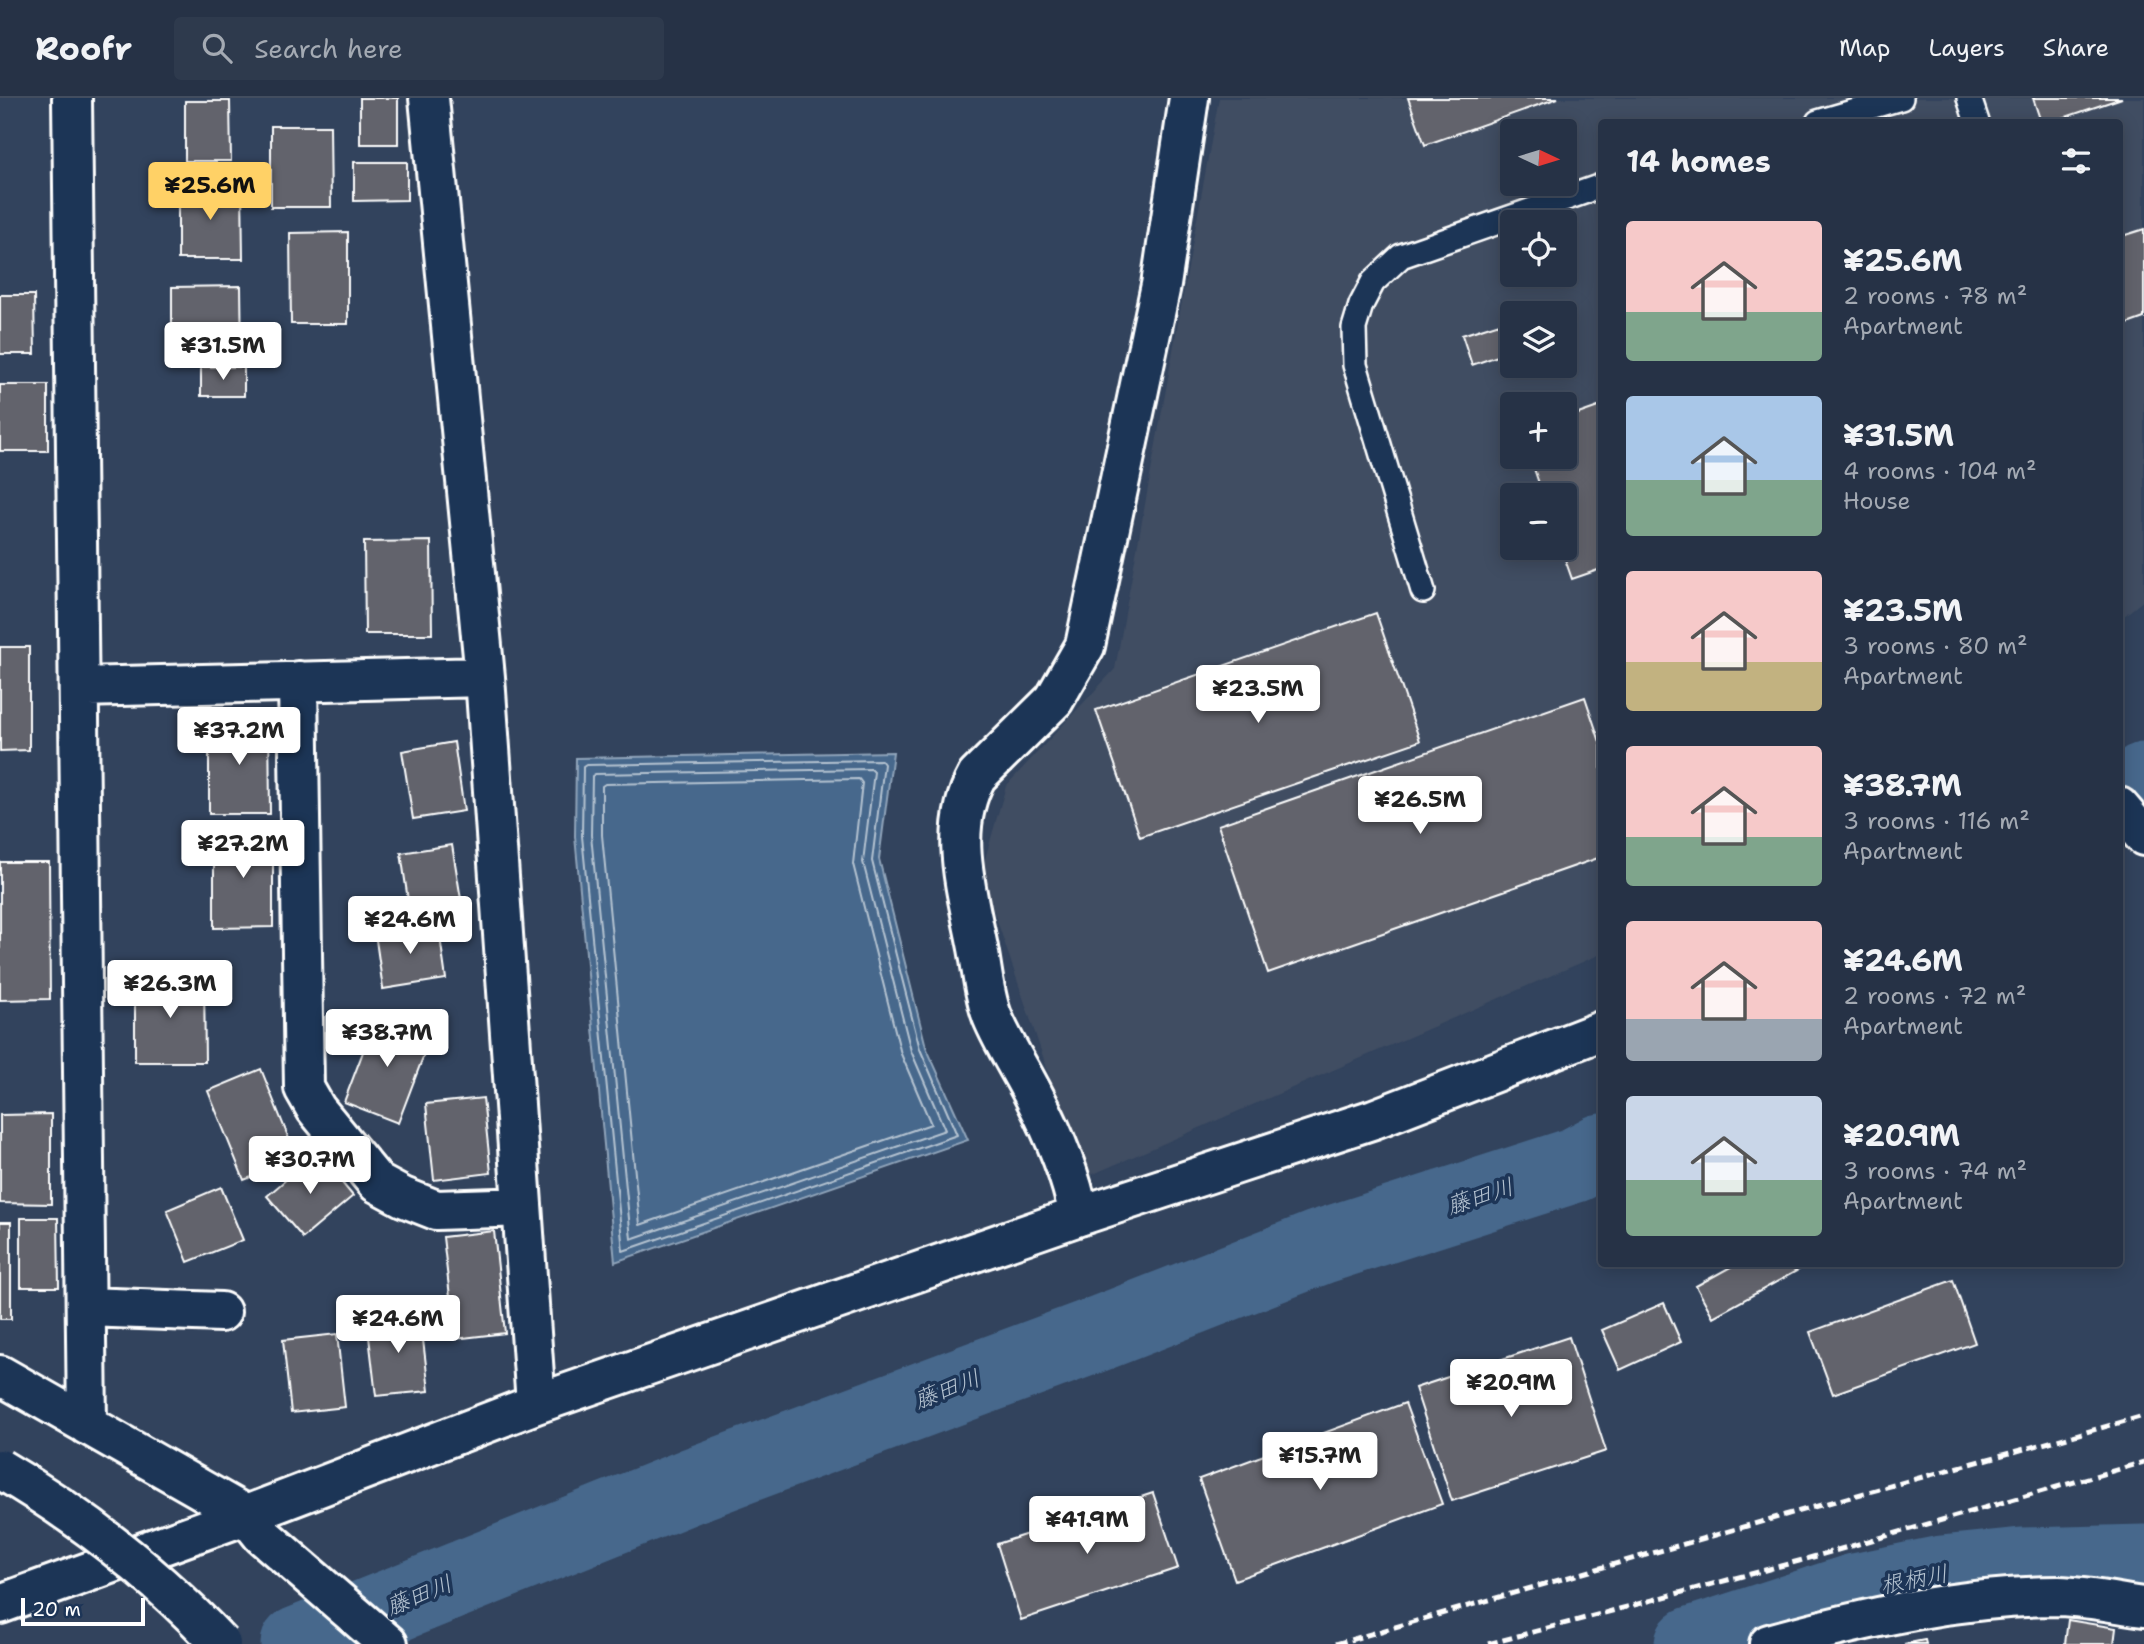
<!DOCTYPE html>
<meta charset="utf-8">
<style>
:root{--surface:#263246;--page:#2e3a4d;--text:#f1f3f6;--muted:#a4aab3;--line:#424d5f;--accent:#ffd166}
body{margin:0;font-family:"Shantell Sans","Klee One",sans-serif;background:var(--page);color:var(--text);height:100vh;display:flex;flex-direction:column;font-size:26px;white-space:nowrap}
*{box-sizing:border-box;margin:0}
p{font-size:23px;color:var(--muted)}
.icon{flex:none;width:38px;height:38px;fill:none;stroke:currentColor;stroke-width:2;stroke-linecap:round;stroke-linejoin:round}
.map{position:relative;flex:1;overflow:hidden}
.panel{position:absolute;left:1598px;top:21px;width:525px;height:1148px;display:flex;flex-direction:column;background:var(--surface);border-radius:7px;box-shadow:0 4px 18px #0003,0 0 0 2px var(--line)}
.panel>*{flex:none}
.needle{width:46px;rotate:94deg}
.tools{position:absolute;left:1500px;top:21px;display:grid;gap:14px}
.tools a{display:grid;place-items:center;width:77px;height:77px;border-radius:7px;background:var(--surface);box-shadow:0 4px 18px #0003,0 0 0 2px var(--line);font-size:35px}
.scale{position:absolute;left:21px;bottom:18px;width:124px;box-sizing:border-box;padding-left:7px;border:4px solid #fff;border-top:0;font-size:19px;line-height:24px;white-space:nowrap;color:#fff;-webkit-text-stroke:5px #1d3557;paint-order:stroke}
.price{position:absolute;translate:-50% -60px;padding:0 16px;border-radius:7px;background:#fff;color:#222;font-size:23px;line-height:46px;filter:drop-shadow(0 2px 4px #0008)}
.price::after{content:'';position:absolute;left:50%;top:42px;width:21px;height:16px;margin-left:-10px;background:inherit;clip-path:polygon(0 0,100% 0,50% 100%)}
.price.current{background:var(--accent);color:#111}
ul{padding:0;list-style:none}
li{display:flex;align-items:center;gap:21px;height:175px;padding:0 28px}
li span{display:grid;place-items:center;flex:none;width:196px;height:140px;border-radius:7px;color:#555}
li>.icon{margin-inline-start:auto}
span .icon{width:84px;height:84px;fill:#fffc;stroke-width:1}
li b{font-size:30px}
h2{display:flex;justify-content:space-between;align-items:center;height:84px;padding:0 28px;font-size:30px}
header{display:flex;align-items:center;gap:42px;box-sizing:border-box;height:98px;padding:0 35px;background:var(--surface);border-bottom:2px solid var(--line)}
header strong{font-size:33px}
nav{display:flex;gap:38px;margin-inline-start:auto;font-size:24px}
.search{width:490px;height:63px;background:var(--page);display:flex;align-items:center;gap:18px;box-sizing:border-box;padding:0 24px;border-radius:7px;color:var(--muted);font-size:26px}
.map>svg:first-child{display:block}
.built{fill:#404d62;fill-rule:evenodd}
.water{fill:#46688c;stroke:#90a4ba;stroke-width:2}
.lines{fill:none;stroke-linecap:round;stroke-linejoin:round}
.shore{stroke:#b5c3d1;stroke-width:2}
.river{stroke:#46688c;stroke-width:75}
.building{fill:#62646c;stroke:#fff;stroke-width:2}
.lane-casing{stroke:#fff;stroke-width:28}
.street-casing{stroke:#fff;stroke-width:44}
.lane{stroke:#1d3557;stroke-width:23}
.street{stroke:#1d3557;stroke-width:38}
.rail{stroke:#fff;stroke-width:5;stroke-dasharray:10 5;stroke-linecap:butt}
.secondary-bridge-casing{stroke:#fff;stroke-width:44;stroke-linecap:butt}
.secondary-bridge{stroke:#1d3557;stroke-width:38}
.labels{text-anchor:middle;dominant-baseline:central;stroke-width:7;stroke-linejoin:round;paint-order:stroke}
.water-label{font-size:23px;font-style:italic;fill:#b5c3d1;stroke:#1d3557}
</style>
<header>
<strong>Roofr</strong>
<div class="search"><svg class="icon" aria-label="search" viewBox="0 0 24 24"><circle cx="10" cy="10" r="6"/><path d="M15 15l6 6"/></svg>Search here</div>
<nav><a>Map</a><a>Layers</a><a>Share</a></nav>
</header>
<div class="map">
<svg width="2144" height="1546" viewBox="0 0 2144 1546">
<rect width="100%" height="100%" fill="#32435d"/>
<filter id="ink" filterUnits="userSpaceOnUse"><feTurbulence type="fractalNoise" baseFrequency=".0143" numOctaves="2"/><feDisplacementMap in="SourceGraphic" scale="14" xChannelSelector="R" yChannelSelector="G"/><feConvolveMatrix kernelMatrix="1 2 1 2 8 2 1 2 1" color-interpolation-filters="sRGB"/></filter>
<g filter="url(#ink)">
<path class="built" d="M 1219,0 L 2144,0 L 2144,502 L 2119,522 L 2119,24 L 1601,24 L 1601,856 L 1084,1080 L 981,775 L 1006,688 L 1115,571 ZM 1512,33 L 1564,33 L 1564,86 L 1512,86 ZM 1512,124 L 1564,124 L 1564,177 L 1512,177 ZM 1512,215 L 1564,215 L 1564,268 L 1512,268 ZM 1512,306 L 1564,306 L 1564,359 L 1512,359 ZM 1512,397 L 1564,397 L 1564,450 L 1512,450 Z"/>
<path class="water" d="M 893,654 L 879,761 L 926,949 L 968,1042 L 615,1164 L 575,738 L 576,660 Z"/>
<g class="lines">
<path class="shore" d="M 881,662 L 884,666 L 872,763 L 920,951 L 957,1037 L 623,1153 L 582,738 L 583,669 L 586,667 Z
M 871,671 L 874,674 L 863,764 L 911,953 L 945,1032 L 631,1141 L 591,737 L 592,678 L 595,676 Z
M 859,681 L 862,685 L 853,766 L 901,956 L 931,1026 L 640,1127 L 602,737 L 602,688 L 605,686 Z"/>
<path class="river" d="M 2119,702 L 2144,682
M 298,1546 L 693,1387 L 1098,1236 L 1320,1149 L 1575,1067 L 1601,1053
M 1692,1546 L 1855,1493 L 1942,1475 L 2022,1467 L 2144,1464"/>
</g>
<path class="building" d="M 360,0 L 398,0 L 398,46 L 360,46 Z
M 1408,0 L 1558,0 L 1425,47 Z
M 2033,0 L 2122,0 L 2051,24 L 2041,24 Z
M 185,3 L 230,3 L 231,63 L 185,63 Z
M 271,28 L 330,28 L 331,109 L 271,109 Z
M 354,64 L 407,64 L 407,102 L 354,103 Z
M 178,87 L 242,87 L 243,161 L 178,161 Z
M 2144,131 L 2144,220 L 2119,229 L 2119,139 Z
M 348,134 L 348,226 L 291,226 L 290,135 Z
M 241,188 L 242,257 L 172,257 L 172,189 Z
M 0,197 L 34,197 L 35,256 L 0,256 Z
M 1512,221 L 1512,253 L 1472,267 L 1462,237 Z
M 201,269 L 244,269 L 244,298 L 201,298 Z
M 0,287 L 48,287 L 48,353 L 0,353 Z
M 1601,308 L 1601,471 L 1572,481 L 1561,450 L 1564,450 L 1564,397 L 1543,397 L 1530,359 L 1564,359 L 1564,321 Z
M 431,443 L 432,536 L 365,536 L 364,444 Z
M 1376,515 L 1420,643 L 1140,739 L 1096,612 Z
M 0,549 L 29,549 L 29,652 L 0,653 Z
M 1585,599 L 1601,647 L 1601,759 L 1268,875 L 1218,727 Z
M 209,621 L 269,621 L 270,716 L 209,716 Z
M 454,644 L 464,713 L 413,721 L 402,653 Z
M 214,735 L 273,735 L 273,829 L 214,830 Z
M 452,747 L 461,801 L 409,809 L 401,755 Z
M 0,764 L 49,764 L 50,901 L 0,902 Z
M 438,825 L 446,881 L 383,891 L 375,835 Z
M 135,879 L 204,879 L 205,964 L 135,964 Z
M 377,917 L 431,938 L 398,1025 L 344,1004 Z
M 261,971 L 297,1061 L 244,1082 L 208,993 Z
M 483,1000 L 491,1075 L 434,1082 L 426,1006 Z
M 51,1016 L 51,1106 L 0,1105 L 0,1017 Z
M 317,1055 L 353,1098 L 303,1140 L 267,1098 Z
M 221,1089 L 243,1142 L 188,1164 L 167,1112 Z
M 21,1120 L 58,1120 L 59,1189 L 21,1189 Z
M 0,1124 L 11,1124 L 11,1221 L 0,1221 Z
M 494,1133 L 505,1235 L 455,1241 L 443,1139 Z
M 1736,1166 L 1809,1166 L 1713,1219 L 1696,1188 Z
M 1953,1182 L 1975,1245 L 1833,1296 L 1810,1234 Z
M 1664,1205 L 1681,1244 L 1620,1272 L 1602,1232 Z
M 420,1216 L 429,1293 L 376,1298 L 367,1222 Z
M 337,1236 L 345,1309 L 291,1315 L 283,1242 Z
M 1569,1239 L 1606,1353 L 1452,1403 L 1415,1290 Z
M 1405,1305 L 1442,1406 L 1235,1482 L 1199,1381 Z
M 1153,1395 L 1178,1470 L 1021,1522 L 997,1446 Z
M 2068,1522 L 2116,1530 L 2114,1546 L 2065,1546 Z
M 1925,1542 L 1926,1546 L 1904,1546 Z"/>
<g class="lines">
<defs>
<path id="lane" d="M 1969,0 L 1977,24
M 1818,24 L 1901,0
M 1423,493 L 1355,267 L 1354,230 L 1361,207 L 1373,184 L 1401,158 L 1601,88"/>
<path id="street" d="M 72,0 L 87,1327
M 429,0 L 485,579 L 536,1306
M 298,583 L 304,990 L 316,1011 L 377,1085 L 403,1099 L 436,1112 L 522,1109
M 79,589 L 485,579
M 2119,709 L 2144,738
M 1079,1118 C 1071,1076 1054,1036 1034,998 C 1021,972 1003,945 992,918 C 984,897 982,871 978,850 C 967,792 947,732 977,678 L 1054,602 L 1085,548 L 1161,187 L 1189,0
M 86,1209 L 221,1214
M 0,1277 L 246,1417 L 262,1437 L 388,1546
M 0,1506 L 246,1417 L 536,1306 L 1079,1118 L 1374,1021 L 1601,933
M 1769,1546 C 1865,1520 1960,1498 2059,1498 C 2087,1499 2116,1505 2144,1509"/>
</defs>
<use href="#lane" class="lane-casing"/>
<use href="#street" class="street-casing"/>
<use href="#lane" class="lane"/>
<use href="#street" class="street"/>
<path class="rail" d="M 1336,1546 L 1785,1417 L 2144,1318
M 1488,1546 L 1799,1463 L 2144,1364"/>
<defs>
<path id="secondary-bridge" d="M 0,1371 C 81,1418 157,1478 221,1546"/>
</defs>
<use href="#secondary-bridge" class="secondary-bridge-casing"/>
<use href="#secondary-bridge" class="secondary-bridge"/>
</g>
</g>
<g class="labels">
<g class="water-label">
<text transform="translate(1480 1098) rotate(-18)">藤田川</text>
<text transform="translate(947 1291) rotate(-21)">藤田川</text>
<text transform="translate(1914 1481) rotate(-11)">根柄川</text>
<text transform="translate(419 1497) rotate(-22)">藤田川</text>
</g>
</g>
</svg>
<div class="tools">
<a><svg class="needle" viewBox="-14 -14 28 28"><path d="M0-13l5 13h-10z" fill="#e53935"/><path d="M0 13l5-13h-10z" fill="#a4aab3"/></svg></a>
<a><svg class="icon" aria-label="locate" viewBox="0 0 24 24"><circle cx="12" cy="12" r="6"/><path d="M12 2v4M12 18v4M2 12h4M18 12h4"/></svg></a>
<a><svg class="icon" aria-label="layers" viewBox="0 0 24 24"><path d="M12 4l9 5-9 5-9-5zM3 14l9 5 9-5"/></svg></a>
<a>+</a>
<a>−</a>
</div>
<div class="scale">20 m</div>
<b class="price current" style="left:210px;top:124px">¥25.6M</b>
<b class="price" style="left:223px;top:284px">¥31.5M</b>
<b class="price" style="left:1258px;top:627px">¥23.5M</b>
<b class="price" style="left:239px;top:669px">¥37.2M</b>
<b class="price" style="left:1420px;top:738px">¥26.5M</b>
<b class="price" style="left:243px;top:782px">¥27.2M</b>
<b class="price" style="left:410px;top:858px">¥24.6M</b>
<b class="price" style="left:170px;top:922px">¥26.3M</b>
<b class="price" style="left:387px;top:971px">¥38.7M</b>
<b class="price" style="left:310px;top:1098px">¥30.7M</b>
<b class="price" style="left:398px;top:1257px">¥24.6M</b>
<b class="price" style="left:1511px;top:1321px">¥20.9M</b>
<b class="price" style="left:1320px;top:1394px">¥15.7M</b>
<b class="price" style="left:1087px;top:1458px">¥41.9M</b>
<section class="panel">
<h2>14 homes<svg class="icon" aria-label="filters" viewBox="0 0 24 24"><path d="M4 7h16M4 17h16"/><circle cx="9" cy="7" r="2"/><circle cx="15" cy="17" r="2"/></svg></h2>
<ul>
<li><span style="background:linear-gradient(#f6c9c9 65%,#7fa58c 0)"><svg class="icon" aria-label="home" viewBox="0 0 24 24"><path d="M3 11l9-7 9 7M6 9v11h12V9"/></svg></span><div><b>¥25.6M</b><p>2 rooms · 78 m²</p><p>Apartment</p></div></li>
<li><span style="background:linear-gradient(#a9c7e8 60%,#7fa58c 0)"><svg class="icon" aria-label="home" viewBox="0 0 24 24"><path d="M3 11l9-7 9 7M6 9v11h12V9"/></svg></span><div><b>¥31.5M</b><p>4 rooms · 104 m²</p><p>House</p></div></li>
<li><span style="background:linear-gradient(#f6c9c9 65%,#c2b280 0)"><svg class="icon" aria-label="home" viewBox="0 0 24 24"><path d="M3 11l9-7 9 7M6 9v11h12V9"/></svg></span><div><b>¥23.5M</b><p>3 rooms · 80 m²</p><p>Apartment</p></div></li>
<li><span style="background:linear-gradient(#f6c9c9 65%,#7fa58c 0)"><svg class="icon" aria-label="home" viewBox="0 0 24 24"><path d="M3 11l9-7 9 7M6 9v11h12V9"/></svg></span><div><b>¥38.7M</b><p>3 rooms · 116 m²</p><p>Apartment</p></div></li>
<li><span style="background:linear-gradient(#f6c9c9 70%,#9aa5b1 0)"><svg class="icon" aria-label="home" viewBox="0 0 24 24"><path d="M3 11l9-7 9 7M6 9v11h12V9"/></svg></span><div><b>¥24.6M</b><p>2 rooms · 72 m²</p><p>Apartment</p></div></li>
<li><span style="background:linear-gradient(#c9d6e8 60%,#7fa58c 0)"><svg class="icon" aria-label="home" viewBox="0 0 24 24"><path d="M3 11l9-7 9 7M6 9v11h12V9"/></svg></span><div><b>¥20.9M</b><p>3 rooms · 74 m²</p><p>Apartment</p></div></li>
</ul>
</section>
</div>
